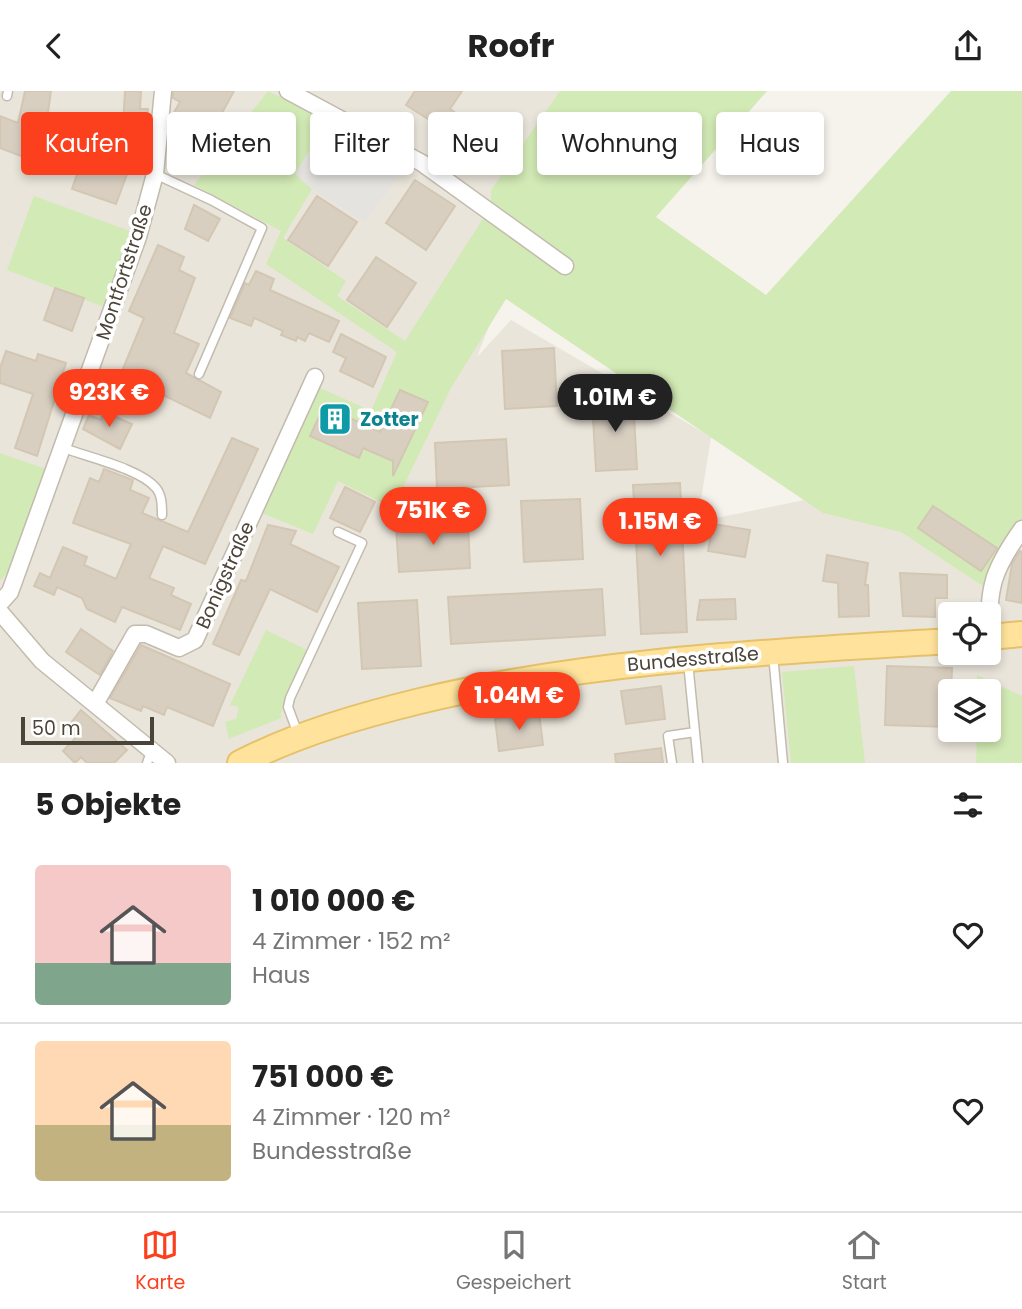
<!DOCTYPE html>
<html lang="de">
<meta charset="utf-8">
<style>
:root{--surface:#fff;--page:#f2f2f2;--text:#222;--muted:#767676;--line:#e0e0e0;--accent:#fc3f1d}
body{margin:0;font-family:Poppins,sans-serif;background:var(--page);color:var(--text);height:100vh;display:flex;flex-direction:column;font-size:26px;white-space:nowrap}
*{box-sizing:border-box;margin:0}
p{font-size:23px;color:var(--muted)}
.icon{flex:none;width:38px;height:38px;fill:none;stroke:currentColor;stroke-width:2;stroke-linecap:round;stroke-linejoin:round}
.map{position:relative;height:672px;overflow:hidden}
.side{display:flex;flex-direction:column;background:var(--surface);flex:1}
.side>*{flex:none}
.hud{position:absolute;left:21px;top:21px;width:980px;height:63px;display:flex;gap:14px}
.fabs{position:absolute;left:938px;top:511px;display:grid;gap:14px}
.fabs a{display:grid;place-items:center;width:63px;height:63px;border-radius:7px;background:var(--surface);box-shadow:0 4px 10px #0003;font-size:35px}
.scale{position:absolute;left:21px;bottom:18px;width:133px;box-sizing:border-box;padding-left:7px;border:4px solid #4b4439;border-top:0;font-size:19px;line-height:24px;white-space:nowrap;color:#4b4439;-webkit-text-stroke:5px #fff;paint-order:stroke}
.price{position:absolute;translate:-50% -60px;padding:0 16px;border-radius:24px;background:var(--accent);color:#fff;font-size:23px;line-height:46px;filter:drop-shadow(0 2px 4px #0008)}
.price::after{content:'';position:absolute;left:50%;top:42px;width:21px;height:16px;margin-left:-10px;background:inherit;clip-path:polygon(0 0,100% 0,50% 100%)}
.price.on{background:#222;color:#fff}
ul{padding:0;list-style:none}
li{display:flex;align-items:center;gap:21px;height:175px;padding:0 35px}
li+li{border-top:2px solid var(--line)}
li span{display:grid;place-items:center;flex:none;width:196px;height:140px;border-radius:7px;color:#555}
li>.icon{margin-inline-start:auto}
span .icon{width:84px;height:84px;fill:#fffc;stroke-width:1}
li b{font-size:30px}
h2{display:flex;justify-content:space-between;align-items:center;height:84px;padding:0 35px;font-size:30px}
.tag{padding:0 24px;border-radius:7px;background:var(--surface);box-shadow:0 4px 10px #0003;font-size:24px;line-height:63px}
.tag.on{background:var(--accent);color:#fff}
header{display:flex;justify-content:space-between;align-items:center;height:91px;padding:0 35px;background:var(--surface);font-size:32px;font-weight:700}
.tab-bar{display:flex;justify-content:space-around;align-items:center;height:98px;border-top:2px solid var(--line);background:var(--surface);font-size:19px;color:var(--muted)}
.tab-bar a{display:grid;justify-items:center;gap:4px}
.tab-bar .on{color:var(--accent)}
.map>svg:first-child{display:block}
.residential{fill:#eae5da;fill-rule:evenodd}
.green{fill:#d2eab5}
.parking{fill:#e5e3e0}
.building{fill:#d8cfc1;stroke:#d3c7b4;stroke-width:2}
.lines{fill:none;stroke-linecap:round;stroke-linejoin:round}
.lane-casing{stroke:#c2bbae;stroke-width:11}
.street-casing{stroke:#c2bbae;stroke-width:19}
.primary-casing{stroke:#e6c16a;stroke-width:28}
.lane{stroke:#fff;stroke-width:8}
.street{stroke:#fff;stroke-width:16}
.primary{stroke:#ffe39c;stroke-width:24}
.labels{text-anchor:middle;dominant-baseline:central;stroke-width:7;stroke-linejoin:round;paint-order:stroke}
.street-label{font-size:19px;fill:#4b4439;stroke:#fff}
.culture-label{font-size:19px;font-weight:bold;fill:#0d838f;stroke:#fff;text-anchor:start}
</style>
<header><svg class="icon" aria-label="back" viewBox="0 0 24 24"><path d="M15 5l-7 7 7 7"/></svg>Roofr<svg class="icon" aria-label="share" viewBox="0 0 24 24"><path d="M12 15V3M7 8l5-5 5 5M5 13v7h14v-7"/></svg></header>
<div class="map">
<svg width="1022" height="672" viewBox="0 0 1022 672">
<rect width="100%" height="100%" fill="#f6f3ec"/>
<path class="residential" d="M 0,0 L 581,0 L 477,266 L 511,229 L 711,346 L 701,409 L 696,418 L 697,431 L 945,380 L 1022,288 L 1022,672 L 0,672 ZM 950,523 L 989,523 L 989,562 L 950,562 ZM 950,600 L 989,600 L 989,639 L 950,639 Z"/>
<path class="green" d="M 268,0 L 328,30 L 295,83 L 312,98 L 283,147 L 346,190 L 337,205 L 405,250 L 491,115 L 491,99 L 560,0 L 767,0 L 656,126 L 766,204 L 951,0 L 1022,0 L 1022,430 L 986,497 L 901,441 L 823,422 L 506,208 L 451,297 L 393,417 L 338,390 L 313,443 L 262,422 L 318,296 L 371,320 L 397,261 L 266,173 L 281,140 L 194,94 Z
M 34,105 L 130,140 L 104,216 L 7,179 Z
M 0,362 L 46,378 L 11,477 L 0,490 Z
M 266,539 L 307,559 C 299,583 282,603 281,627 L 229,648 L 225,631 L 236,628 L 239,616 L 230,614 Z
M 854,575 L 865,672 L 791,672 L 782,581 Z
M 977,584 L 1022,605 L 1022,672 L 976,672 L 977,639 L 989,639 L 989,600 L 977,600 Z"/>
<path class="parking" d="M 328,30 L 408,71 L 365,131 L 312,98 L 295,83 Z"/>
<path class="building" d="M 25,0 L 51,0 L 45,42 L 34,70 L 0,57 L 0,25 L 18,32 Z
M 125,0 L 141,0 L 140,18 L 148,18 L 143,52 L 122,52 Z
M 173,0 L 234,0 L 207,49 L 171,27 L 180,11 L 173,7 Z
M 415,0 L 462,0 L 450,18 L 490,46 L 474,68 L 452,52 L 456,46 L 406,14 Z
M 88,52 L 116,62 L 111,77 L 127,83 L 116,113 L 72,98 Z
M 415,89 L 455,115 L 426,159 L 386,132 Z
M 317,105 L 357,131 L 328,175 L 288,149 Z
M 194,114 L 220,128 L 208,150 L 185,138 Z
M 158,154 L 184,166 L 179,179 L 195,187 L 174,242 L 199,253 L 186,282 L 221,301 L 210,327 L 151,298 L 146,310 L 115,297 L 144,227 L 129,220 Z
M 376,166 L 416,192 L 387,236 L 347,209 Z
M 256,180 L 274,188 L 270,199 L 339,230 L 329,251 L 309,242 L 305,250 L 297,246 L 296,250 L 281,244 L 283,240 L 254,227 L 251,235 L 230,227 L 245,192 L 249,194 Z
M 55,197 L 84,207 L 72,240 L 44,229 Z
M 341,243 L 386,266 L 373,296 L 340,280 L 346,267 L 333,261 Z
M 554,257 L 557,315 L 505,318 L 502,260 Z
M 6,260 L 36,270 L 38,263 L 66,272 L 37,365 L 15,357 L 33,303 L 0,292 L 0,277 Z
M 400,299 L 428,311 L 393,385 L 393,370 L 363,357 L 359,367 L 310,345 L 324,315 L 380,341 Z
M 633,306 L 637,378 L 596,380 L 592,309 Z
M 104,321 L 132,333 L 120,358 L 83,338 L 89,324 L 101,329 Z
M 232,347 L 258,358 L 205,473 L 163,455 L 149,487 L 174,497 L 171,504 L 191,513 L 180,539 L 122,516 L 115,531 L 87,518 L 82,507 L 57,496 L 54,504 L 34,495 L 40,482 L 50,487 L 63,456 L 87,466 L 84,474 L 116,488 L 131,453 L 73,432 L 90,387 L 99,391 L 104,378 L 133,389 L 130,399 L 149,407 L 142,422 L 188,441 Z
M 506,348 L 509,394 L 437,398 L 435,352 Z
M 680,392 L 687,541 L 641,543 L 633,394 Z
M 345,396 L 375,411 L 360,441 L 330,427 Z
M 580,408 L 583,468 L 524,471 L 521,410 Z
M 933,415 L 997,457 L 981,480 L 918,437 Z
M 468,432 L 470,477 L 399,481 L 396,436 Z
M 713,433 L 750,439 L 745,466 L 708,460 Z
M 268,434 L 296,440 L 290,453 L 339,476 L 317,521 L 270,498 L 239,564 L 213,553 L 241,489 L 246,490 Z
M 1020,460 L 1022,461 L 1022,512 L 1006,509 L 1012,473 Z
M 827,464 L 868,472 L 865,494 L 868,494 L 869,525 L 839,526 L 838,492 L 823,490 Z
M 900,482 L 947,484 L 947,507 L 935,507 L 935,526 L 903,525 Z
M 602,498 L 605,544 L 451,553 L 448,506 Z
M 735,508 L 736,528 L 697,529 L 700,509 Z
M 417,509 L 421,575 L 362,578 L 358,512 Z
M 81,538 L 113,560 L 100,584 L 66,561 Z
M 141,554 L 230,593 L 213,635 L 167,616 L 164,624 L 143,615 L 141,620 L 110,607 Z
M 887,575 L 952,577 L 950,636 L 885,634 Z
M 661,595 L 665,628 L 626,633 L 621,600 Z
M 81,619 L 127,659 L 114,672 L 87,672 L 81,666 L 75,672 L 63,660 L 82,640 L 71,632 Z
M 539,622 L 543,654 L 499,660 L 495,628 Z
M 661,657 L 663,672 L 616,672 L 615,663 Z"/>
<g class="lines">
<defs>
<path id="lane" d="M 7,5 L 8,0
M 155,83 L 211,109 L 262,137 L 199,283
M 64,357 C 87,366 141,378 156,397 C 162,404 162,415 162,424
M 773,563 L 783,672
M 688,571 L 698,672
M 298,643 L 288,616 L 290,607 L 362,452 L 338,441
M 147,672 L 152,658
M 672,672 L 668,645 L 695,641"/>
<path id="street" d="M 288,0 L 422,72 L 565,175
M 0,512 L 10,501 L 138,146 L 155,83 L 163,0
M 0,521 L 42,570 L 167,672
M 989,546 C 988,495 993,479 1022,438
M 95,613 L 135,543 L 146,543 L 179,557 L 195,549 L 315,286"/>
<path id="primary" d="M 989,546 L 1022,543
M 240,672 C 297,643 359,625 420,610 C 594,568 772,561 950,550"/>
</defs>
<use href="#lane" class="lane-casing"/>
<use href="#street" class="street-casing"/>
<use href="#primary" class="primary-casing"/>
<use href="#lane" class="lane"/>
<use href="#street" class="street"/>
<use href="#primary" class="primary"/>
</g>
<defs>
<symbol id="building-square" viewBox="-11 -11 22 22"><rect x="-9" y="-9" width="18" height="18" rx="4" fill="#0f9aa8" stroke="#fff"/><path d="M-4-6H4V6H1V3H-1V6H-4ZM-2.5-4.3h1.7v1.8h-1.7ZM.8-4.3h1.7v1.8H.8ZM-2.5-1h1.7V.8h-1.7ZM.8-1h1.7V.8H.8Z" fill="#fff"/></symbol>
</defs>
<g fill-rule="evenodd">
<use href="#building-square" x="316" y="309" width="38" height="38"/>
</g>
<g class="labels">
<g class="street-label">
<text transform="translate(124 181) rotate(-72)">Montfortstraße</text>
<text transform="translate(225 484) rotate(-66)">Bonigstraße</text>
<text transform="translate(693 568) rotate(-5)">Bundesstraße</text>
</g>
<g class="culture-label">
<text x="360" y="328">Zotter</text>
</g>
</g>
</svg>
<div class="fabs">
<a><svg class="icon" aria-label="locate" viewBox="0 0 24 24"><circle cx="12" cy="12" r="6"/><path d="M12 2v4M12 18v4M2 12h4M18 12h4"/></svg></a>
<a><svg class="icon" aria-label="layers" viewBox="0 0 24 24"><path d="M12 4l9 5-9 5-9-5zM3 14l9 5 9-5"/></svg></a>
</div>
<div class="scale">50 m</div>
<b class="price" style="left:109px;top:338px">923K €</b>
<b class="price on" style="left:615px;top:343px">1.01M €</b>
<b class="price" style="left:433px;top:456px">751K €</b>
<b class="price" style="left:660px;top:467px">1.15M €</b>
<b class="price" style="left:519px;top:641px">1.04M €</b>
<div class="hud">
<a class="tag on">Kaufen</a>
<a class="tag">Mieten</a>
<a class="tag">Filter</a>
<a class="tag">Neu</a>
<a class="tag">Wohnung</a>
<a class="tag">Haus</a>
</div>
</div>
<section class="side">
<h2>5 Objekte<svg class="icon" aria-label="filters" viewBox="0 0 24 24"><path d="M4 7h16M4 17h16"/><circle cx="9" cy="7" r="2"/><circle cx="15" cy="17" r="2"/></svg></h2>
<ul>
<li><span style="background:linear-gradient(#f6c9c9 70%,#7fa58c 0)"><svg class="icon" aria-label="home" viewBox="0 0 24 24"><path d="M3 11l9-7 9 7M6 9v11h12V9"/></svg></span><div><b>1 010 000 €</b><p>4 Zimmer · 152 m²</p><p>Haus</p></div><svg class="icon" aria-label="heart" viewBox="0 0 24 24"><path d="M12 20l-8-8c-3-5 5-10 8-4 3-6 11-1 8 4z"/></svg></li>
<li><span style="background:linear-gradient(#ffd9b3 60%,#c2b280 0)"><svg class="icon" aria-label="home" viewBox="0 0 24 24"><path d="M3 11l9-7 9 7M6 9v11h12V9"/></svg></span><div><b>751 000 €</b><p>4 Zimmer · 120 m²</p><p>Bundesstraße</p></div><svg class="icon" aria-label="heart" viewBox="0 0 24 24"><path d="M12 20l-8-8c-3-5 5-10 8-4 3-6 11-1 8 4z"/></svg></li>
</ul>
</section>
<nav class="tab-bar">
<a class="on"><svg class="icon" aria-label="map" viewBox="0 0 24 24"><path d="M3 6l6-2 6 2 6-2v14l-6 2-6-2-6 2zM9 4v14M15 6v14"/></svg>Karte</a>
<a><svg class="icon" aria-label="saved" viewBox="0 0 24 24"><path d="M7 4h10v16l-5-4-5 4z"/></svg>Gespeichert</a>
<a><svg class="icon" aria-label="home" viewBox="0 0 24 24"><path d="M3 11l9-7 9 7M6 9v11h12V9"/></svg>Start</a>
</nav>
